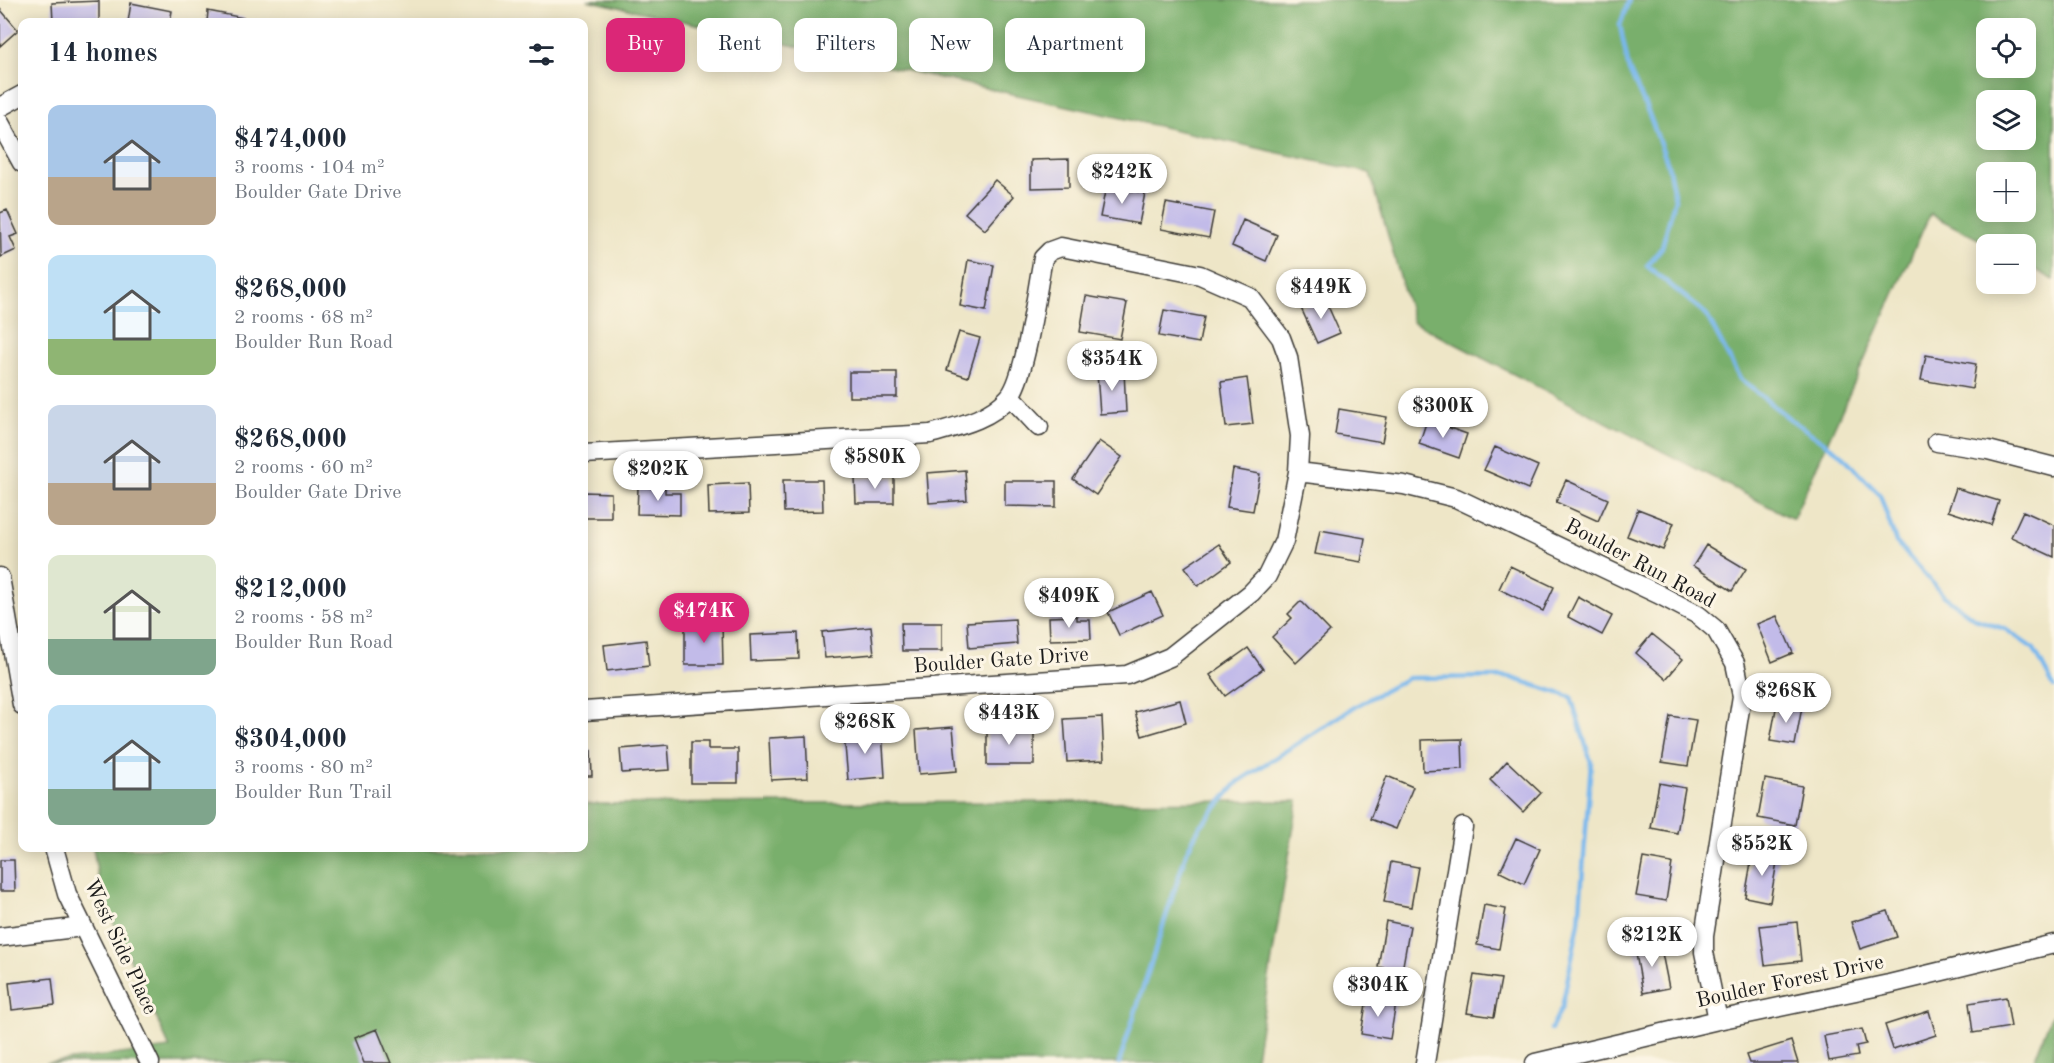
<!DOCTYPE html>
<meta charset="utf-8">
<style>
:root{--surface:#fff;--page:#f2f2f3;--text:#1f2937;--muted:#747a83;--accent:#db2777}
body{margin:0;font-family:"Old Standard TT",serif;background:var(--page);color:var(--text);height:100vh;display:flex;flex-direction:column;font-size:22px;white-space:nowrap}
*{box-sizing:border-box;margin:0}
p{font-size:20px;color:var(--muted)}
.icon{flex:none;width:33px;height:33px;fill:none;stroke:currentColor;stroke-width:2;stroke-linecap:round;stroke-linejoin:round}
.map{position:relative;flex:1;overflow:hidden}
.panel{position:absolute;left:18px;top:18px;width:570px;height:834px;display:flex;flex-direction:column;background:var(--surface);border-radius:12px;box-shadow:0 3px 15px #0003}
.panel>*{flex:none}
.banner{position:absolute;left:606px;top:18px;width:570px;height:54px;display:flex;gap:12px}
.controls{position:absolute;left:1976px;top:18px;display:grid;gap:12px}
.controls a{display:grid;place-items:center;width:60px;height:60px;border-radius:12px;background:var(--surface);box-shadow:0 3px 15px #0003;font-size:30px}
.price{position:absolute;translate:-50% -51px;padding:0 14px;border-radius:21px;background:#fff;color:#222;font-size:20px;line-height:39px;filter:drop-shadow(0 2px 3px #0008)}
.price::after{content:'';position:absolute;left:50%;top:36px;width:18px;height:14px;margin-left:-9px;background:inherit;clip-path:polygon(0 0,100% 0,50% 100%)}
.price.active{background:var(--accent);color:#fff}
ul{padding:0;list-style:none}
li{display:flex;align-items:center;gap:18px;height:150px;padding:0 30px}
li span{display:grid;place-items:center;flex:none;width:168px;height:120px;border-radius:12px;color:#555}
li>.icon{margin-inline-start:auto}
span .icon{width:72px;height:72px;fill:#fffc;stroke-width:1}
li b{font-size:26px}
h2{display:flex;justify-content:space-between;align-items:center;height:72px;padding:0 30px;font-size:26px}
.chip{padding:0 21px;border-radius:12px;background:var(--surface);box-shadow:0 3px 15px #0003;font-size:21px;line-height:54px}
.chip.active{background:var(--accent);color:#fff}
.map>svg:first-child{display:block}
.forest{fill:#79af6c;stroke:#4a6644;stroke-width:1.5;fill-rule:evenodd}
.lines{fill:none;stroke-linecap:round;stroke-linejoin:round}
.stream{stroke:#79b8ed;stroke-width:4.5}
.building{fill:#c2bbe9}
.minor-casing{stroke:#3c3a36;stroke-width:21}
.minor{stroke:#fff;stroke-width:18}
.labels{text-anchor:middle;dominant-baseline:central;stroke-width:6;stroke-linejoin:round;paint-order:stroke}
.street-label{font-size:21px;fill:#1c1c1c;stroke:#fcf5e5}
</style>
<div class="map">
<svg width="2054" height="1063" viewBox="0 0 2054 1063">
<rect width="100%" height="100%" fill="#fcf5e5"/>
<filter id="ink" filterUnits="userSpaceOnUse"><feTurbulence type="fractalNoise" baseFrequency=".0167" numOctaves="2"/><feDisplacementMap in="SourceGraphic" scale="12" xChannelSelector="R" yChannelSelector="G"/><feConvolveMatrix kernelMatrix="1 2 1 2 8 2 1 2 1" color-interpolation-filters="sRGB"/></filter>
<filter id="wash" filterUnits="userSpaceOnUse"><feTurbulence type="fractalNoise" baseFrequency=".008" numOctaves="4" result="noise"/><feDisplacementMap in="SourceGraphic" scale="24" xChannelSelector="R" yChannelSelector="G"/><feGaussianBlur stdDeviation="1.35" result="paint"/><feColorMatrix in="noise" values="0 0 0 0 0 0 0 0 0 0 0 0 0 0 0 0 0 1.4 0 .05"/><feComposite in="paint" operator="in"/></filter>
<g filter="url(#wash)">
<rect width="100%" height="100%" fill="#eee6c7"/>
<path class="forest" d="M 587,0 L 2054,0 L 2054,280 L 2025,264 L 2025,244 L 1988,244 L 1930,214 L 1793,519 L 1413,322 L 1370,173 ZM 1986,28 L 2025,28 L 2025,68 L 1986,68 ZM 1986,100 L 2025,100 L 2025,140 L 1986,140 ZM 1986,172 L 2025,172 L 2025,212 L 1986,212 Z
M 1298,801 L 1255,1063 L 46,1063 L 170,1048 L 101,895 L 93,848 L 584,848 L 584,804 Z
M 2051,1016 L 2054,1016 L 2054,1063 L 2033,1063 Z"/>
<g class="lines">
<path class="stream" d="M 1629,0 L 1620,25 L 1629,70 L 1649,114 L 1668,165 L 1675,199 L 1662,247 L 1647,266 L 1706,314 L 1740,379 L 1790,419 L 1841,454 L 1880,495 L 1896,542 L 1943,595 L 1975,619 L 2005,629 L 2034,649 L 2054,687
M 2052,931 L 2054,913
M 1119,1063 L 1187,851 L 1199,828 L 1238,782 L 1354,707 L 1408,678 L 1509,677 L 1571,697 L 1591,762 L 1579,922 L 1562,1007 L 1551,1029"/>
</g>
<g id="blocks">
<path class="building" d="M 99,1 L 99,22 L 53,22 L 52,3 Z
M 131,3 L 172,11 L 170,22 L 128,22 Z
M 0,9 L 18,30 L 0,46 Z
M 208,11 L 244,18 L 244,22 L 207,22 Z
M 1069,159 L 1069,187 L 1031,188 L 1031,160 Z
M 995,180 L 1014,196 L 985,230 L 965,213 Z
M 1106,186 L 1145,193 L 1139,224 L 1100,217 Z
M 1166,203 L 1214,212 L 1209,238 L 1161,229 Z
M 7,210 L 18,234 L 10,237 L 16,250 L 1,257 L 0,213 Z
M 1243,220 L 1277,235 L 1266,261 L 1232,246 Z
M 968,260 L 994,265 L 986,311 L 960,306 Z
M 1086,296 L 1127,303 L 1120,339 L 1080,332 Z
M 1324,297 L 1340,333 L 1317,343 L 1301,308 Z
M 1164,310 L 1204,317 L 1199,343 L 1159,336 Z
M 959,332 L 980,338 L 968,377 L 947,370 Z
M 1926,355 L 1976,364 L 1972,389 L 1921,380 Z
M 1124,371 L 1126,412 L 1100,414 L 1097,373 Z
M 849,372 L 897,372 L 897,397 L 849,397 Z
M 1247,378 L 1253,424 L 1226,427 L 1221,382 Z
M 1339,409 L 1387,417 L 1382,442 L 1335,434 Z
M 1427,420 L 1467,434 L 1459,458 L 1419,444 Z
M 1099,441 L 1122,457 L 1096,495 L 1073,479 Z
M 1495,447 L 1538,466 L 1528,489 L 1484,470 Z
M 1233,469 L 1260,474 L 1253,511 L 1227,507 Z
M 965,470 L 967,500 L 929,503 L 927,473 Z
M 894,477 L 894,503 L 856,503 L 855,478 Z
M 783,480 L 822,480 L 823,511 L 784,512 Z
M 1566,480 L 1608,499 L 1598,521 L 1556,502 Z
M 1005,481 L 1056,481 L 1056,507 L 1005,506 Z
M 748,483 L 749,513 L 709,514 L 708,485 Z
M 638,487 L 665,488 L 665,493 L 680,493 L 680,515 L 637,514 Z
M 1956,488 L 1999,501 L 1991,525 L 1948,511 Z
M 584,492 L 611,493 L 611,518 L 584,518 Z
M 1638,509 L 1674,523 L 1663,550 L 1627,536 Z
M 2023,511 L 2054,525 L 2054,557 L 2011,537 Z
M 1320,530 L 1365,538 L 1361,562 L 1315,554 Z
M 1219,544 L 1231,562 L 1198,586 L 1185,567 Z
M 1706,545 L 1746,569 L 1732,591 L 1693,566 Z
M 1510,566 L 1554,587 L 1543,611 L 1499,589 Z
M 1152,592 L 1163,615 L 1119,635 L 1108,612 Z
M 1578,597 L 1612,616 L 1602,635 L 1568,617 Z
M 1301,601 L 1330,631 L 1296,663 L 1272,637 L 1292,618 L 1288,614 Z
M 1077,616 L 1077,620 L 1090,620 L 1091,639 L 1050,640 L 1049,617 Z
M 1777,616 L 1793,653 L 1772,662 L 1757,624 Z
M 1015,619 L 1017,644 L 969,648 L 967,622 Z
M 685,622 L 722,622 L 723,665 L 685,665 Z
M 901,623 L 942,623 L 942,651 L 902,651 Z
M 871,627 L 874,654 L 825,658 L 822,632 Z
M 798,633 L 799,659 L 751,661 L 750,635 Z
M 1652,634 L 1683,659 L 1666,679 L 1636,653 Z
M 646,640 L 649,666 L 607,671 L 604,645 Z
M 1248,648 L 1263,669 L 1225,696 L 1210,675 Z
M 1180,700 L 1186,723 L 1142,736 L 1135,712 Z
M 1777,703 L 1802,707 L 1795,745 L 1770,741 Z
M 1670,716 L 1696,720 L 1688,766 L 1662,762 Z
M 1102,717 L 1104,760 L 1067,762 L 1064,719 Z
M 987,723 L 1006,723 L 1006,730 L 1034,730 L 1034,765 L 987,765 Z
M 953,727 L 957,771 L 919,774 L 916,730 Z
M 882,731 L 885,777 L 848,780 L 844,734 Z
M 806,736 L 808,778 L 771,780 L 769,738 Z
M 1462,739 L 1463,769 L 1423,771 L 1422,740 Z
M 691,742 L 708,742 L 708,749 L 738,749 L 738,783 L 691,783 Z
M 668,745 L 670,770 L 622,773 L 620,749 Z
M 591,750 L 592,776 L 584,776 L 584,751 Z
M 1507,761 L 1541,793 L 1523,812 L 1490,780 Z
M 1387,776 L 1413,787 L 1396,829 L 1370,819 Z
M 1765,779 L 1802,786 L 1795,825 L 1758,818 Z
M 1659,783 L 1685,788 L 1677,833 L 1651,828 Z
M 1516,838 L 1540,849 L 1524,884 L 1500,872 Z
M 1753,851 L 1778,856 L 1770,902 L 1745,897 Z
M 1643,858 L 1672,863 L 1666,901 L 1636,896 Z
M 0,860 L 14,860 L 15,891 L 0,891 Z
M 1391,862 L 1418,867 L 1411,907 L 1384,902 Z
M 1484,905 L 1506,909 L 1499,949 L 1477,945 Z
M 1888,911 L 1897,937 L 1860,949 L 1851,922 Z
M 1386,921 L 1410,926 L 1402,971 L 1378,967 Z
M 1797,922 L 1801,961 L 1765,965 L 1760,926 Z
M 1660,943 L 1669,988 L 1643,993 L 1635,948 Z
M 1474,975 L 1501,979 L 1494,1017 L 1467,1013 Z
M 52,978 L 55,1005 L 12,1010 L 9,983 Z
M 2006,997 L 2011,1027 L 1973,1033 L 1969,1003 Z
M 1367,998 L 1396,1003 L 1390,1039 L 1361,1034 Z
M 1929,1011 L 1936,1035 L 1893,1049 L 1885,1025 Z
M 377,1029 L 391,1063 L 364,1063 L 354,1038 Z
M 1862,1029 L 1866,1044 L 1856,1046 L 1858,1056 L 1829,1061 L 1824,1036 Z
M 1791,1041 L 1798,1063 L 1749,1063 L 1746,1055 Z"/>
</g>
</g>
<g filter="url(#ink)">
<use href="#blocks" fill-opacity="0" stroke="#3c3a36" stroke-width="1.5"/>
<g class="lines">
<defs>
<path id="minor" d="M 0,107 L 22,95
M 0,123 L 22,163
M 1010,396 L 1039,427
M 1937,442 L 1988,450 L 2054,467
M 584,454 L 930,434 C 958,426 989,420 1009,397 C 1026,377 1037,288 1043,258 L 1050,251 L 1061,247 L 1200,275 L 1250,297 L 1281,338 L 1288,357 L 1300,436 L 1298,472 L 1284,541 L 1267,576 L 1251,593 L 1170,657 L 1127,675 L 584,711
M 1298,472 L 1404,485 L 1456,498 L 1658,594 L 1698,615 L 1716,630 L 1735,663 L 1742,696 L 1704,936 L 1704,952 L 1718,1020
M 0,577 L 22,705
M 54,848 L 67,894 L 150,1063
M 0,937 L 83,927
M 1425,1063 L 1463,827
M 1535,1063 L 1718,1020 L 1889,984 L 2054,944"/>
</defs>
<use href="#minor" class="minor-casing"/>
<use href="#minor" class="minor"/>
</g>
</g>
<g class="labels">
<g class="street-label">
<text transform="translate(1640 564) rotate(28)">Boulder Run Road</text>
<text transform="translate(1001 661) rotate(-4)">Boulder Gate Drive</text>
<text transform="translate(120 947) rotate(65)">West Side Place</text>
<text transform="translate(1790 982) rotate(-12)">Boulder Forest Drive</text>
</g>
</g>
</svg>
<div class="controls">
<a><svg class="icon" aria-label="locate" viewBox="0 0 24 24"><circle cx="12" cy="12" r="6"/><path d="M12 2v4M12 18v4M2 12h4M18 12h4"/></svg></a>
<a><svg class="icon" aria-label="layers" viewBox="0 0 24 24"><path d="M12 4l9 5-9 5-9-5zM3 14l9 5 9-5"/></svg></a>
<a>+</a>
<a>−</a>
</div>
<b class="price" style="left:1122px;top:205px">$242K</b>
<b class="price" style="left:1321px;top:320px">$449K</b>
<b class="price" style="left:1112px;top:392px">$354K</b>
<b class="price" style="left:1443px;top:439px">$300K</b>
<b class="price" style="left:875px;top:490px">$580K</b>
<b class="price" style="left:658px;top:502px">$202K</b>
<b class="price" style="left:1069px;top:629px">$409K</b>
<b class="price active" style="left:704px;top:644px">$474K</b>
<b class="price" style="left:1786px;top:724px">$268K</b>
<b class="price" style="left:1009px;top:746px">$443K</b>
<b class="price" style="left:865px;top:755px">$268K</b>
<b class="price" style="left:1762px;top:877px">$552K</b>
<b class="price" style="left:1652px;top:968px">$212K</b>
<b class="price" style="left:1378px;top:1018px">$304K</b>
<div class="banner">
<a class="chip active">Buy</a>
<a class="chip">Rent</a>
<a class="chip">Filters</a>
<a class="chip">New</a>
<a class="chip">Apartment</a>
</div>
<section class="panel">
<h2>14 homes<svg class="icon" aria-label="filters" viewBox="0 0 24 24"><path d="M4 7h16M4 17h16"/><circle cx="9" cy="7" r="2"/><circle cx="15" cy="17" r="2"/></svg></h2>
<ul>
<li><span style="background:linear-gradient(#a9c7e8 60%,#b9a48a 0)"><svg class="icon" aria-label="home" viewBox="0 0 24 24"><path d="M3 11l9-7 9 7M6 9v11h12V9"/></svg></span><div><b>$474,000</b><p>3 rooms · 104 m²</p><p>Boulder Gate Drive</p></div></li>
<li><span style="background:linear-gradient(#bfe0f5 70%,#8fb573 0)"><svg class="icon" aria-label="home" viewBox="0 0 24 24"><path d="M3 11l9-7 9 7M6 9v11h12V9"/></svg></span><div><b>$268,000</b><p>2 rooms · 68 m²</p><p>Boulder Run Road</p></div></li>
<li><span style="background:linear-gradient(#c9d6e8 65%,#b9a48a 0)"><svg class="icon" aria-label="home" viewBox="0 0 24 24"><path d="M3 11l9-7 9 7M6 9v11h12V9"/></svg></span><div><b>$268,000</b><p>2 rooms · 60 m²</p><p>Boulder Gate Drive</p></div></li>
<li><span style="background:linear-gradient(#dfe7d0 70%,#7fa58c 0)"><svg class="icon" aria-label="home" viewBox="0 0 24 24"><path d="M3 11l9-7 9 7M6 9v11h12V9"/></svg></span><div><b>$212,000</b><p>2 rooms · 58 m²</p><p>Boulder Run Road</p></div></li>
<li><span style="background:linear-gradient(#bfe0f5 70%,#7fa58c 0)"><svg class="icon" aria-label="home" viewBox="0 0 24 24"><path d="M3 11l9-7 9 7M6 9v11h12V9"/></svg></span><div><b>$304,000</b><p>3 rooms · 80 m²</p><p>Boulder Run Trail</p></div></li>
</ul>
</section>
</div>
